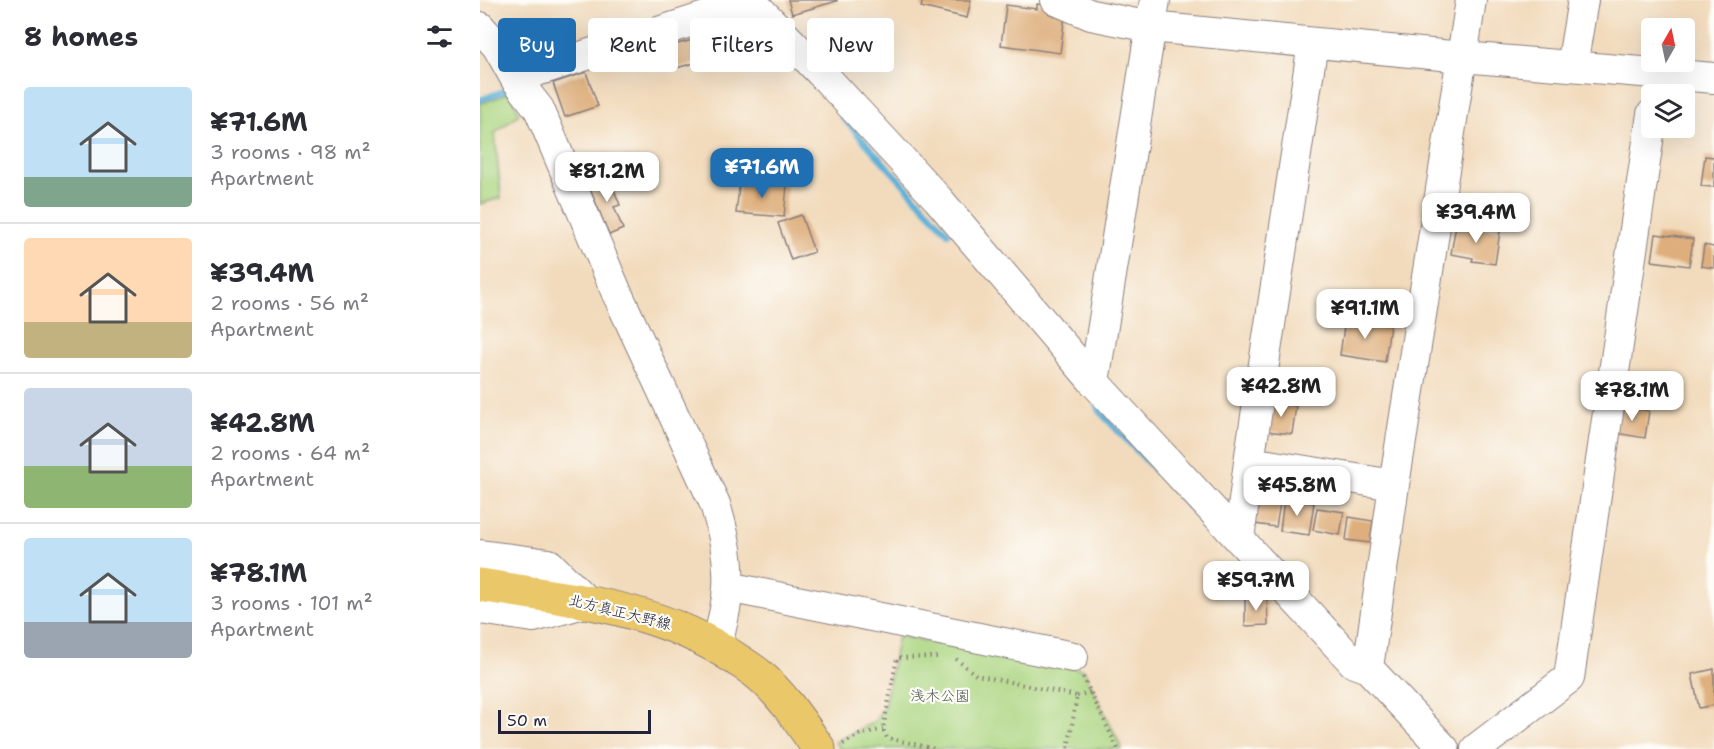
<!DOCTYPE html>
<meta charset="utf-8">
<style>
:root{--surface:#fff;--page:#f2f2f3;--text:#2b2b33;--muted:#7c7c81;--line:#e1e1e2;--accent:#1f6fb2}
body{margin:0;font-family:"Shantell Sans","Klee One",sans-serif;background:var(--page);color:var(--text);height:100vh;display:flex;flex-direction:column;font-size:22px;white-space:nowrap}
*{box-sizing:border-box;margin:0}
p{font-size:20px;color:var(--muted)}
.icon{flex:none;width:33px;height:33px;fill:none;stroke:currentColor;stroke-width:2;stroke-linecap:round;stroke-linejoin:round}
.map{position:relative;flex:1;overflow:hidden}
.sheet{display:flex;flex-direction:column;background:var(--surface);width:480px}
.sheet>*{flex:none}
.hud{position:absolute;left:18px;top:18px;width:570px;height:54px;display:flex;gap:12px}
.needle{width:39px;rotate:9deg}
.controls{position:absolute;left:1161px;top:18px;display:grid;gap:12px}
.controls a{display:grid;place-items:center;width:54px;height:54px;border-radius:6px;background:var(--surface);box-shadow:0 6px 24px #0002;font-size:30px}
.scale{position:absolute;left:18px;bottom:15px;width:153px;box-sizing:border-box;padding-left:6px;border:3px solid #22223b;border-top:0;font-size:16px;line-height:21px;white-space:nowrap;color:#22223b;-webkit-text-stroke:4px #fdfcf7;paint-order:stroke}
.price{position:absolute;translate:-50% -51px;padding:0 14px;border-radius:12px;background:#fff;color:#222;font-size:20px;line-height:39px;filter:drop-shadow(0 2px 3px #0008)}
.price::after{content:'';position:absolute;left:50%;top:36px;width:18px;height:14px;margin-left:-9px;background:inherit;clip-path:polygon(0 0,100% 0,50% 100%)}
.price.active{background:var(--accent);color:#fff}
ul{padding:0;list-style:none}
li{display:flex;align-items:center;gap:18px;height:150px;padding:0 24px}
li+li{border-top:2px solid var(--line)}
li span{display:grid;place-items:center;flex:none;width:168px;height:120px;border-radius:6px;color:#555}
li>.icon{margin-inline-start:auto}
span .icon{width:72px;height:72px;fill:#fffc;stroke-width:1}
li b{font-size:26px}
h2{display:flex;justify-content:space-between;align-items:center;height:72px;padding:0 24px;font-size:26px}
.tag{padding:0 21px;border-radius:6px;background:var(--surface);box-shadow:0 6px 24px #0002;font-size:21px;line-height:54px}
.tag.active{background:var(--accent);color:#fff}
main{display:flex;flex:1;min-height:0}
.map>svg:first-child{display:block}
.green{fill:#abd580;stroke:#667c5e;stroke-width:1.5}
.lines{fill:none;stroke-linecap:round;stroke-linejoin:round}
.stream{stroke:#5cb0d8;stroke-width:6}
.building{fill:#deae7b}
.minor-casing{stroke:#8a7e7c;stroke-width:32}
.major-casing{stroke:#8a7e7c;stroke-width:35}
.path{stroke:#8a7e7c;stroke-width:4;stroke-dasharray:1.5 4.5;stroke-linecap:butt}
.minor{stroke:#fff;stroke-width:30}
.major{stroke:#eac769;stroke-width:33}
.labels{text-anchor:middle;dominant-baseline:central;stroke-width:4.5;stroke-linejoin:round;paint-order:stroke}
.street-label{font-size:15px;fill:#22223b;stroke:#fdfcf7}
.park-label{font-size:15px;fill:#4b5850;stroke:#fdfcf7}
</style>
<main>
<section class="sheet">
<h2>8 homes<svg class="icon" aria-label="filters" viewBox="0 0 24 24"><path d="M4 7h16M4 17h16"/><circle cx="9" cy="7" r="2"/><circle cx="15" cy="17" r="2"/></svg></h2>
<ul>
<li><span style="background:linear-gradient(#bfe0f5 75%,#7fa58c 0)"><svg class="icon" aria-label="home" viewBox="0 0 24 24"><path d="M3 11l9-7 9 7M6 9v11h12V9"/></svg></span><div><b>¥71.6M</b><p>3 rooms · 98 m²</p><p>Apartment</p></div></li>
<li><span style="background:linear-gradient(#ffd9b3 70%,#c2b280 0)"><svg class="icon" aria-label="home" viewBox="0 0 24 24"><path d="M3 11l9-7 9 7M6 9v11h12V9"/></svg></span><div><b>¥39.4M</b><p>2 rooms · 56 m²</p><p>Apartment</p></div></li>
<li><span style="background:linear-gradient(#c9d6e8 65%,#8fb573 0)"><svg class="icon" aria-label="home" viewBox="0 0 24 24"><path d="M3 11l9-7 9 7M6 9v11h12V9"/></svg></span><div><b>¥42.8M</b><p>2 rooms · 64 m²</p><p>Apartment</p></div></li>
<li><span style="background:linear-gradient(#bfe0f5 70%,#9aa5b1 0)"><svg class="icon" aria-label="home" viewBox="0 0 24 24"><path d="M3 11l9-7 9 7M6 9v11h12V9"/></svg></span><div><b>¥78.1M</b><p>3 rooms · 101 m²</p><p>Apartment</p></div></li>
</ul>
</section>
<div class="map">
<svg width="1234" height="749" viewBox="0 0 1234 749">
<rect width="100%" height="100%" fill="#fdfcf7"/>
<filter id="ink" filterUnits="userSpaceOnUse"><feTurbulence type="fractalNoise" baseFrequency=".0167" numOctaves="2"/><feDisplacementMap in="SourceGraphic" scale="12" xChannelSelector="R" yChannelSelector="G"/><feConvolveMatrix kernelMatrix="1 2 1 2 8 2 1 2 1" color-interpolation-filters="sRGB"/></filter>
<filter id="wash" filterUnits="userSpaceOnUse"><feTurbulence type="fractalNoise" baseFrequency=".008" numOctaves="4" result="noise"/><feDisplacementMap in="SourceGraphic" scale="24" xChannelSelector="R" yChannelSelector="G"/><feGaussianBlur stdDeviation="1.35" result="paint"/><feColorMatrix in="noise" values="0 0 0 0 0 0 0 0 0 0 0 0 0 0 0 0 0 1.4 0 .05"/><feComposite in="paint" operator="in"/></filter>
<g filter="url(#wash)">
<rect width="100%" height="100%" fill="#f2dbbd"/>
<path class="green" d="M 31,92 L 39,114 L 15,133 L 21,198 L 0,204 L 0,104 Z
M 418,636 L 604,670 L 642,749 L 360,749 L 355,742 L 394,722 L 404,707 Z"/>
<g class="lines">
<path class="stream" d="M 253,24 L 264,20 L 280,28
M 0,100 L 33,87
M 362,117 L 468,233
M 617,404 L 620,412 L 722,520"/>
</g>
<g id="blocks">
<path class="building" d="M 308,0 L 357,0 L 357,1 L 312,14 Z
M 443,0 L 491,0 L 487,18 L 441,7 Z
M 557,4 L 586,8 L 580,53 L 521,45 L 526,5 L 557,9 Z
M 220,38 L 226,60 L 196,68 L 190,46 Z
M 106,72 L 118,106 L 85,117 L 73,83 Z
M 1225,156 L 1234,157 L 1234,187 L 1221,186 Z
M 128,175 L 140,205 L 134,207 L 143,229 L 129,235 L 108,183 Z
M 260,180 L 307,185 L 304,217 L 256,213 Z
M 321,215 L 334,252 L 311,260 L 298,223 Z
M 976,224 L 1020,231 L 1015,264 L 992,261 L 993,258 L 971,254 Z
M 1176,234 L 1213,239 L 1209,266 L 1172,261 Z
M 1224,245 L 1234,247 L 1234,268 L 1221,266 Z
M 865,319 L 910,325 L 905,362 L 860,355 Z
M 790,402 L 816,406 L 812,434 L 786,431 Z
M 1140,406 L 1169,411 L 1165,438 L 1135,433 Z
M 780,494 L 801,497 L 796,527 L 775,524 Z
M 804,499 L 834,503 L 829,535 L 800,531 Z
M 837,508 L 864,512 L 860,535 L 833,530 Z
M 869,517 L 893,521 L 890,543 L 866,540 Z
M 787,598 L 788,625 L 765,626 L 765,599 Z
M 1234,669 L 1234,705 L 1219,708 L 1212,674 Z"/>
</g>
</g>
<g filter="url(#ink)">
<use href="#blocks" fill-opacity="0" stroke="#8a7e7c" stroke-width="1.5"/>
<g class="lines">
<defs>
<path id="minor" d="M 576,0 L 611,15 L 671,27 L 982,57 L 1234,78
M 272,2 L 347,79 L 458,199 L 614,382 L 874,663 L 888,668 L 964,749
M 0,27 L 17,46 L 35,78 L 59,109 L 136,291 L 235,504 C 243,531 250,558 248,587 C 247,606 241,627 237,646
M 1092,66 L 1103,0
M 35,78 L 272,2
M 614,382 L 675,0
M 769,462 L 833,43
M 759,539 L 769,462 L 914,485
M 0,555 L 69,564 L 107,602
M 248,587 L 593,657
M 0,609 L 53,617 L 107,602
M 888,668 L 914,485 L 991,0
M 996,749 L 1089,678 L 1172,114"/>
<path id="major" d="M 0,585 C 91,600 178,606 256,659 C 264,664 272,669 279,675 C 303,695 321,723 339,749"/>
</defs>
<use href="#minor" class="minor-casing"/>
<use href="#major" class="major-casing"/>
<path class="path" d="M 457,657 L 417,658 L 403,729 L 407,738 L 457,749
M 476,659 L 496,675 L 597,696 L 588,749
M 603,677 L 638,749
M 597,696 L 610,692
M 363,744 L 379,735 L 403,729"/>
<use href="#minor" class="minor"/>
<use href="#major" class="major"/>
</g>
</g>
<g class="labels">
<g class="street-label">
<text transform="translate(140 612) rotate(14)">北方真正大野線</text>
</g>
<g class="park-label">
<text x="460" y="696">浅木公園</text>
</g>
</g>
</svg>
<div class="controls">
<a><svg class="needle" viewBox="-14 -14 28 28"><path d="M0-13l5 13h-10z" fill="#e53935"/><path d="M0 13l5-13h-10z" fill="#7c7c81"/></svg></a>
<a><svg class="icon" aria-label="layers" viewBox="0 0 24 24"><path d="M12 4l9 5-9 5-9-5zM3 14l9 5 9-5"/></svg></a>
</div>
<div class="scale">50 m</div>
<b class="price active" style="left:282px;top:199px">¥71.6M</b>
<b class="price" style="left:127px;top:203px">¥81.2M</b>
<b class="price" style="left:996px;top:244px">¥39.4M</b>
<b class="price" style="left:885px;top:340px">¥91.1M</b>
<b class="price" style="left:801px;top:418px">¥42.8M</b>
<b class="price" style="left:1152px;top:422px">¥78.1M</b>
<b class="price" style="left:817px;top:517px">¥45.8M</b>
<b class="price" style="left:776px;top:612px">¥59.7M</b>
<div class="hud">
<a class="tag active">Buy</a>
<a class="tag">Rent</a>
<a class="tag">Filters</a>
<a class="tag">New</a>
</div>
</div>
</main>
